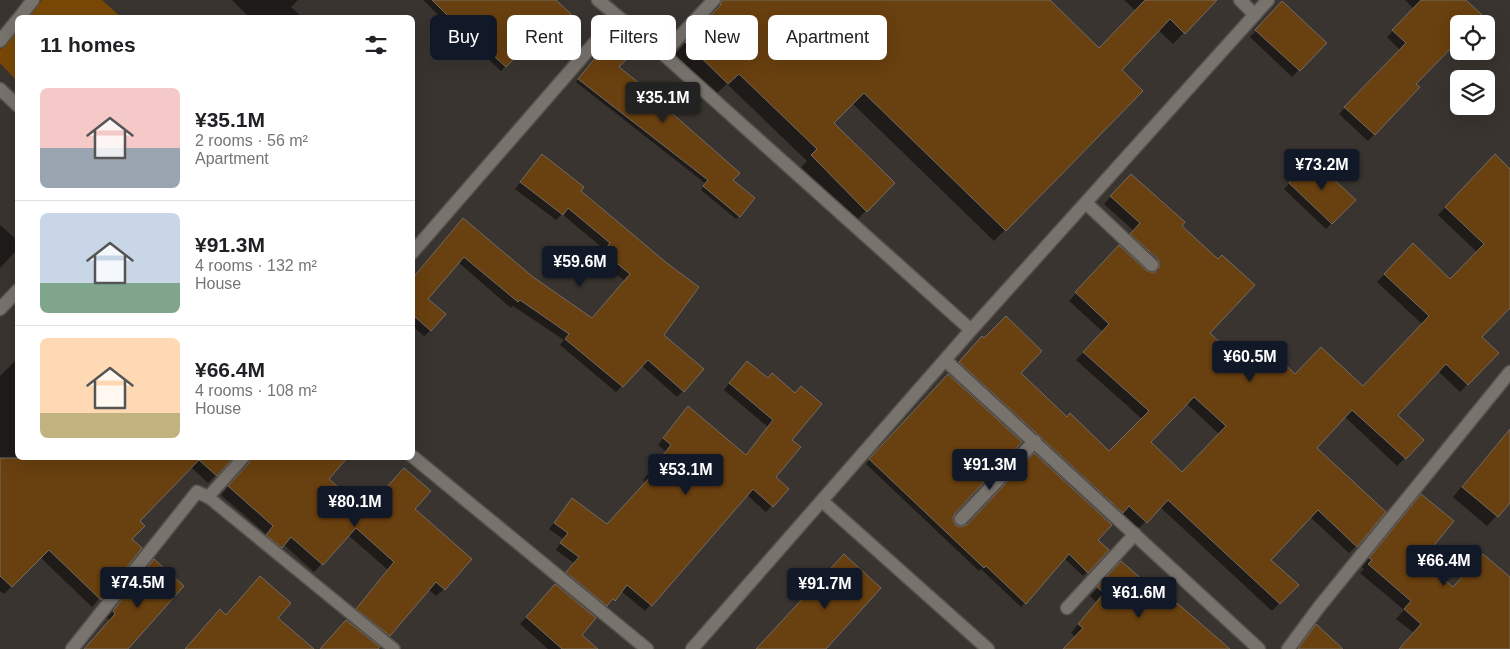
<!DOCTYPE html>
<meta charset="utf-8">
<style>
:root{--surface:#fff;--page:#f2f2f2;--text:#202124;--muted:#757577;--line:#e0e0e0;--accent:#111827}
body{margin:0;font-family:Arial,sans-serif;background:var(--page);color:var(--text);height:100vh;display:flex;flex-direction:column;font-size:19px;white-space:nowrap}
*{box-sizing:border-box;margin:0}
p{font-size:16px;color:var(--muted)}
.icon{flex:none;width:28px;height:28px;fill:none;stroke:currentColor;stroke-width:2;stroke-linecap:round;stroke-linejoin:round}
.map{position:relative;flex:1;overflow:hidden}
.sheet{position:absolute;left:15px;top:15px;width:400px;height:445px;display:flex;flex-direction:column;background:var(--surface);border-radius:8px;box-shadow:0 5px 20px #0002}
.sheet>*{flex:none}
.banner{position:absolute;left:430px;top:15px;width:475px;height:45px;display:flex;gap:10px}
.buttons{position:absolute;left:1450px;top:15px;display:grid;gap:10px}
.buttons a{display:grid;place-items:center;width:45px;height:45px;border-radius:8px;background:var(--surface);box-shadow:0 5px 20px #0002;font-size:25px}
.price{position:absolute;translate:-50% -42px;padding:0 11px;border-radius:5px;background:var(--accent);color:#fff;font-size:16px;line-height:32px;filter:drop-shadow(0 1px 2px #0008)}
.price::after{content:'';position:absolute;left:50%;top:30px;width:15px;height:11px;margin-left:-8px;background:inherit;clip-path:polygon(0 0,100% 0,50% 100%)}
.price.active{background:#222;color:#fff}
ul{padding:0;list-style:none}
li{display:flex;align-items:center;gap:15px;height:125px;padding:0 25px}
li+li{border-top:1px solid var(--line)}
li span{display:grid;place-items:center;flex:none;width:140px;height:100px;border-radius:8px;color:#555}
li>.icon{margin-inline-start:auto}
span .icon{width:60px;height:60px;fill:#fffc;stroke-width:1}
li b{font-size:21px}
h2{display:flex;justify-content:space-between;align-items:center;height:60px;padding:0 25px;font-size:21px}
.tag{padding:0 18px;border-radius:8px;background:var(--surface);box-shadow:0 5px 20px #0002;font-size:18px;line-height:45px}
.tag.active{background:var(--accent);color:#fff}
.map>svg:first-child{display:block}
.green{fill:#794805}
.shadow{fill:#0007;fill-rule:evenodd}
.building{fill:#69400f;stroke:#726c67;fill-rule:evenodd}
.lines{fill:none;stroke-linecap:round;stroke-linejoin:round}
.lane-casing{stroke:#56524e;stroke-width:14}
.street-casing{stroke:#56524e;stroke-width:15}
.lane{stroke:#79736e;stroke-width:11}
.street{stroke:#79736e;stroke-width:12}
</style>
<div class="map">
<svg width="1510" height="649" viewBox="0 0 1510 649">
<rect width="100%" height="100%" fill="#39342f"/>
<path class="green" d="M 42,0 L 102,0 L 121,17 L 27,17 Z
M 17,29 L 17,81 L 0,63 L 0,50 Z"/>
<path class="shadow" d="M 232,0 L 298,0 L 291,7 L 303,18 L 250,18 Z
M 423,0 L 554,0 L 569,14 L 533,52 L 525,45 L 501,71 L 469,41 L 467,43 Z
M 722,0 L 1048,0 L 1099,50 L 1136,11 L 1124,0 L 1186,0 L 1201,15 L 1173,44 L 1158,30 L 1120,70 L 1142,91 L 994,241 L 852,103 L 833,123 L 893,183 L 855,222 L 801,167 L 807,161 L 727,84 L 716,94 L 675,54 L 709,18 L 711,11 Z
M 1405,0 L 1465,0 L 1486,24 L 1459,24 L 1459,45 L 1455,42 L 1415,84 L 1418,87 L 1368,141 L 1339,114 L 1400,50 L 1387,37 L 1414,9 Z
M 1282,3 L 1325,43 L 1292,77 L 1250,37 Z
M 610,41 L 618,67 L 738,173 L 731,181 L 739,216 L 736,219 L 701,190 L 706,184 L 576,82 Z
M 1495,156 L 1510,171 L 1510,306 L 1481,337 L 1497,353 L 1460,392 L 1438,371 L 1396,415 L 1422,440 L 1397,466 L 1344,416 L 1315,448 L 1356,546 L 1349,553 L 1310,517 L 1269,560 L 1297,585 L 1272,611 L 1160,507 L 1138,529 L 1121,513 L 1115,520 L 953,370 L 975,345 L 1019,373 L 1067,418 L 1109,453 L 1142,419 L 1076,360 L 1103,332 L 1069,301 L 1112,255 L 1152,274 L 1150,267 L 1124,242 L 1134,231 L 1104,204 L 1123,183 L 1180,226 L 1208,333 L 1245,368 L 1363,387 L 1422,324 L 1377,282 L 1413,245 L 1450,281 L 1477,252 L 1438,215 ZM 1186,403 L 1219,434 L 1182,474 L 1150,443 Z
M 1311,160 L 1354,200 L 1326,229 L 1284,189 Z
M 536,162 L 579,191 L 667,265 L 662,335 L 683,391 L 677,397 L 641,365 L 616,392 L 560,345 L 564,340 L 513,306 L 511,308 L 458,262 L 427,299 L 431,330 L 424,336 L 412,326 L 412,279 L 456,226 L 591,319 L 625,281 L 597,259 L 605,250 L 562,214 L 556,220 L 515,189 Z
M 0,225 L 18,241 L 18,249 L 0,268 Z
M 18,358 L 18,458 L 70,458 L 78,465 L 85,458 L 345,458 L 327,479 L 365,512 L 413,510 L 444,589 L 436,596 L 428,589 L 381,643 L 350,617 L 388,570 L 348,535 L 314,572 L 283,544 L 273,554 L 259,543 L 266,534 L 221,495 L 243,469 L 243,463 L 236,458 L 230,460 L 208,483 L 191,467 L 138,521 L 130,540 L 140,548 L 92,607 L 40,557 L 4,594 L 0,591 L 0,376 Z
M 741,368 L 790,440 L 774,478 L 787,489 L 766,512 L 747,495 L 645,611 L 621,591 L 608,606 L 607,604 L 601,611 L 561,578 L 574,563 L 556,550 L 563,539 L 549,529 L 572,500 L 607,526 L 646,483 L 643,480 L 666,452 L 658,445 L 682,414 L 745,456 L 768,427 L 724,390 Z
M 948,376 L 954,513 L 952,521 L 955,526 L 1096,540 L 1108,550 L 1083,576 L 1064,558 L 1021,607 L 981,569 L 979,571 L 866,464 Z
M 1510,429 L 1510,501 L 1487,526 L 1453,497 Z
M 1413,504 L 1420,560 L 1453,588 L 1483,555 L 1510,579 L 1510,642 L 1503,649 L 1400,649 L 1414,633 L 1396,619 L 1404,610 L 1360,573 L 1364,569 L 1362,567 Z
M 148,567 L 126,649 L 85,649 L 110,621 L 107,618 Z
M 1113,571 L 1174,608 L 1229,649 L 1064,649 L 1075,637 L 1071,633 L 1096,602 L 1090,596 Z
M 549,592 L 580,635 L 596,649 L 548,649 L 520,624 Z
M 1316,626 L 1344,649 L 1297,649 Z"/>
<path class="building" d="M 432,0 L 556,0 L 571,14 L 538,49 L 530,42 L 506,67 L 474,38 L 472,40 Z
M 722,0 L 1050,0 L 1099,48 L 1145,0 L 1217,0 L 1185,34 L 1170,19 L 1122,70 L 1143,91 L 1006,231 L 864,93 L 834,123 L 895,183 L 867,212 L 811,155 L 817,149 L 739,74 L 728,84 L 685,42 L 720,6 Z
M 1421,0 L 1466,0 L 1494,26 L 1486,35 L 1486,24 L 1459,24 L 1459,40 L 1416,84 L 1420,87 L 1375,135 L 1344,107 L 1406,43 L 1392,30 Z
M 1282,1 L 1327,43 L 1300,71 L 1255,30 Z
M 613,36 L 632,53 L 619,67 L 659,99 L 658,101 L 740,173 L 733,180 L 755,198 L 740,217 L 703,186 L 708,180 L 578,79 Z
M 542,154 L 584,187 L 581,191 L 668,264 L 699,287 L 664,335 L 704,369 L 684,392 L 648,360 L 623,387 L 565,339 L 569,334 L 520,300 L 518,302 L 464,257 L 428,299 L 446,314 L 431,331 L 414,316 L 412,318 L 412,279 L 463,218 L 533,277 L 592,318 L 630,274 L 603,252 L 610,243 L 568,208 L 563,215 L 520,182 Z
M 1495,154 L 1510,169 L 1510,308 L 1482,337 L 1499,353 L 1468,385 L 1446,364 L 1398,415 L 1424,440 L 1406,459 L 1352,410 L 1317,448 L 1386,512 L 1357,547 L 1318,510 L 1271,560 L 1299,585 L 1280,604 L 1168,500 L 1147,523 L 1129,506 L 1123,513 L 959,362 L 982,336 L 984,338 L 1006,316 L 1042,351 L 1021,373 L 1067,417 L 1070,413 L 1109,451 L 1149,411 L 1083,352 L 1109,324 L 1075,292 L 1119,245 L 1147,271 L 1154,273 L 1160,267 L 1158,259 L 1130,234 L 1140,223 L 1110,196 L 1131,174 L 1185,222 L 1182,226 L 1218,259 L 1222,255 L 1255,285 L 1210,333 L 1245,366 L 1265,345 L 1295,374 L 1321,347 L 1363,386 L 1429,316 L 1384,274 L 1413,243 L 1450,279 L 1484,244 L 1445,207 ZM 1194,397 L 1226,426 L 1182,472 L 1151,442 Z
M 1311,158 L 1356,200 L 1332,224 L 1289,183 Z
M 747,361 L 768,378 L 772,373 L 795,393 L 801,386 L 822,404 L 792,440 L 801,447 L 776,477 L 789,489 L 773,507 L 753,489 L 652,606 L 627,585 L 615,601 L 613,599 L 607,606 L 566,572 L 579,557 L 560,543 L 568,533 L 554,523 L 572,498 L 607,524 L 651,476 L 648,474 L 671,445 L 663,438 L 688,406 L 746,455 L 773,420 L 729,383 Z
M 948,374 L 1022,442 L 955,513 L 953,518 L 955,525 L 960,527 L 967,525 L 1034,453 L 1112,525 L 1098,540 L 1109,550 L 1088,573 L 1069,554 L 1026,604 L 986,566 L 984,568 L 869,459 Z
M 1510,429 L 1510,503 L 1498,517 L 1462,487 Z
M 0,458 L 233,458 L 217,476 L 199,460 L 140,521 L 145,526 L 132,539 L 142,548 L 101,600 L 49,550 L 12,587 L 0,576 Z
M 250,458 L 347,458 L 329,479 L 365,511 L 404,468 L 431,491 L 415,509 L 472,559 L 445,590 L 436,582 L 390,636 L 356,609 L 394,562 L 356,528 L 323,565 L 291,537 L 282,548 L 266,535 L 273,526 L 228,486 L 249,463 Z
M 1421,494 L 1454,521 L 1422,560 L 1453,587 L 1483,554 L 1510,577 L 1510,649 L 1399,649 L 1421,624 L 1404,609 L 1411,601 L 1368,564 L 1372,560 L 1369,558 Z
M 844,554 L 881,588 L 826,649 L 756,649 Z
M 154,559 L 184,586 L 128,649 L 84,649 L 115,614 L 113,611 Z
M 1121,561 L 1174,607 L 1177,603 L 1230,649 L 1063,649 L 1083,628 L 1078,624 L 1104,593 L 1097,587 Z
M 260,576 L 291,603 L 278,618 L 314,649 L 185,649 L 220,609 L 226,615 Z
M 555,584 L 596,618 L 582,635 L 598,649 L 562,649 L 526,617 Z
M 346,620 L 380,647 L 378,649 L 320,649 Z
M 1316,624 L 1343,649 L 1298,649 Z"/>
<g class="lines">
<defs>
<path id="lane" d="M 243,458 L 208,497 L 394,649"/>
<path id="street" d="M 598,0 L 663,54 L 971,330
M 1240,0 L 1255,15
M 19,18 L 33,0
M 0,41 L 18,19
M 663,54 L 714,0
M 0,89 L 18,106
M 1087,204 L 1152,265
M 412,253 L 617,17
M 0,309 L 18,290
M 945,360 L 1259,649
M 412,456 L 647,649
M 822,501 L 988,649
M 961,519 L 1035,441
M 1067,608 L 1135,534
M 72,649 L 197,492 L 208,497
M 692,649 L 971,330 L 1268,0
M 1288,649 L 1319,607 L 1510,372"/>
</defs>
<use href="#lane" class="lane-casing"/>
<use href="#street" class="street-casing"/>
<use href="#lane" class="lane"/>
<use href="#street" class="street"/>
</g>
</svg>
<div class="buttons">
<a><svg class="icon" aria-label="locate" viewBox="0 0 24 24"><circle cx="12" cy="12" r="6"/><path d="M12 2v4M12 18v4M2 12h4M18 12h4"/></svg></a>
<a><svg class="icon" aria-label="layers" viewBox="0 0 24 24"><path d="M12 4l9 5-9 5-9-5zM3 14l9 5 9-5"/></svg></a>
</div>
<b class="price active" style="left:663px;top:124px">¥35.1M</b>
<b class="price" style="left:1322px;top:191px">¥73.2M</b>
<b class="price" style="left:580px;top:288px">¥59.6M</b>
<b class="price" style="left:1250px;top:383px">¥60.5M</b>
<b class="price" style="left:990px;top:491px">¥91.3M</b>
<b class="price" style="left:686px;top:496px">¥53.1M</b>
<b class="price" style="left:355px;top:528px">¥80.1M</b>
<b class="price" style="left:1444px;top:587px">¥66.4M</b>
<b class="price" style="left:138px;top:609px">¥74.5M</b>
<b class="price" style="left:825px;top:610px">¥91.7M</b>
<b class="price" style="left:1139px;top:619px">¥61.6M</b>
<div class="banner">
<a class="tag active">Buy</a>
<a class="tag">Rent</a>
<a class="tag">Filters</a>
<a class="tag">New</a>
<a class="tag">Apartment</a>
</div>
<section class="sheet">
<h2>11 homes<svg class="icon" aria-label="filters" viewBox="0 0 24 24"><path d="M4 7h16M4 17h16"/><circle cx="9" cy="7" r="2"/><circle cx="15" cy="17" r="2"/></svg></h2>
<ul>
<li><span style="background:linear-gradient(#f6c9c9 60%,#9aa5b1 0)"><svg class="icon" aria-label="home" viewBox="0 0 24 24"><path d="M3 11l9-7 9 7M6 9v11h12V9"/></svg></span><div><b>¥35.1M</b><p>2 rooms · 56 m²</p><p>Apartment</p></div></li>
<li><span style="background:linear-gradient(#c9d6e8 70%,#7fa58c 0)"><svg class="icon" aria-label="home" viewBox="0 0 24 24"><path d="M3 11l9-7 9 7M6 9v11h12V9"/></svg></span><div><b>¥91.3M</b><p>4 rooms · 132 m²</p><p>House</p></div></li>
<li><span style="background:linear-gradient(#ffd9b3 75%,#c2b280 0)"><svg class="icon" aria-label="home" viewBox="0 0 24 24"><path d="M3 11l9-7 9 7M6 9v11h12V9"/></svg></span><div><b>¥66.4M</b><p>4 rooms · 108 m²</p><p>House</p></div></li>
</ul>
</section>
</div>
